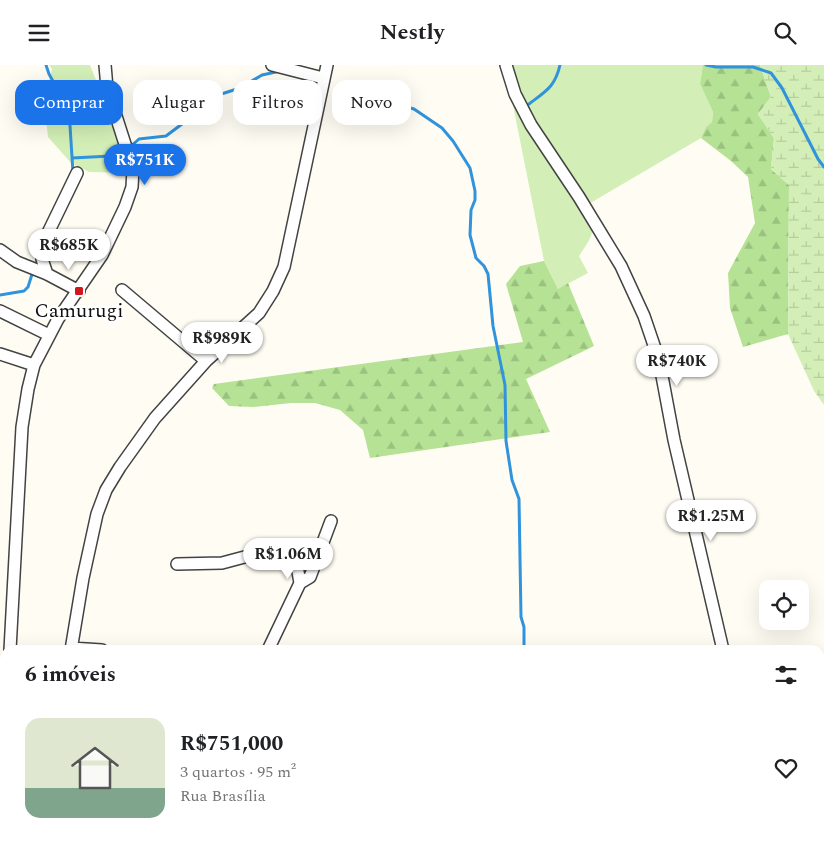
<!DOCTYPE html>
<html lang="pt">
<meta charset="utf-8">
<style>
:root{--surface:#fff;--page:#f2f2f2;--text:#202124;--muted:#757577;--accent:#1a73e8}
body{margin:0;font-family:Spectral,serif;background:var(--page);color:var(--text);height:100vh;display:flex;flex-direction:column;font-size:19px;white-space:nowrap}
*{box-sizing:border-box;margin:0}
p{font-size:16px;color:var(--muted)}
.icon{flex:none;width:28px;height:28px;fill:none;stroke:currentColor;stroke-width:2;stroke-linecap:round;stroke-linejoin:round}
.map{position:relative;flex:1;overflow:hidden}
.panel{position:absolute;left:0px;top:580px;width:825px;height:196px;display:flex;flex-direction:column;background:var(--surface);border-radius:15px 15px 0 0;box-shadow:0 5px 20px #0002}
.panel>*{flex:none}
.guide{position:absolute;left:15px;top:15px;width:500px;height:45px;display:flex;gap:10px}
.buttons{position:absolute;left:759px;top:515px;display:grid;gap:10px}
.buttons a{display:grid;place-items:center;width:50px;height:50px;border-radius:10px;background:var(--surface);box-shadow:0 5px 20px #0002;font-size:25px}
.price{position:absolute;translate:-50% -42px;padding:0 11px;border-radius:18px;background:#fff;color:#222;font-size:16px;line-height:32px;filter:drop-shadow(0 1px 2px #0008)}
.price::after{content:'';position:absolute;left:50%;top:30px;width:15px;height:11px;margin-left:-8px;background:inherit;clip-path:polygon(0 0,100% 0,50% 100%)}
.price.current{background:var(--accent);color:#fff}
ul{padding:0;list-style:none}
li{display:flex;align-items:center;gap:15px;height:125px;padding:0 25px}
li span{display:grid;place-items:center;flex:none;width:140px;height:100px;border-radius:15px;color:#555}
li>.icon{margin-inline-start:auto}
span .icon{width:60px;height:60px;fill:#fffc;stroke-width:1}
li b{font-size:21px}
h2{display:flex;justify-content:space-between;align-items:center;height:60px;padding:0 25px;font-size:21px}
.chip{padding:0 18px;border-radius:15px;background:var(--surface);box-shadow:0 5px 20px #0002;font-size:18px;line-height:45px}
.chip.current{background:var(--accent);color:#fff}
header{display:flex;justify-content:space-between;align-items:center;height:65px;padding:0 25px;background:var(--surface);font-size:22px;font-weight:700}
.map>svg:first-child{display:block}
.grass{fill:#d3efb7}
.forest{fill:url(#forest-firs)}
.wetland{fill:url(#wetland-marsh)}
.lines{fill:none;stroke-linecap:round;stroke-linejoin:round}
.stream{stroke:#3093dc;stroke-width:3}
.minor-casing{stroke:#434343;stroke-width:14}
.minor{stroke:#fff;stroke-width:11}
.poi-dot{fill:#d1171b;stroke:#fff;stroke-width:2}
.labels{text-anchor:middle;dominant-baseline:central;stroke-width:5;stroke-linejoin:round;paint-order:stroke}
.poi-label{font-size:20px;fill:#101010;stroke:#fff}
</style>
<header><svg class="icon" aria-label="menu" viewBox="0 0 24 24"><path d="M4 6h16M4 12h16M4 18h16"/></svg>Nestly<svg class="icon" aria-label="search" viewBox="0 0 24 24"><circle cx="10" cy="10" r="6"/><path d="M15 15l6 6"/></svg></header>
<div class="map">
<svg width="824" height="776" viewBox="0 0 824 776">
<defs>
<pattern id="forest-firs" width="22" height="20" patternUnits="userSpaceOnUse" patternTransform="scale(1.25)"><rect width="22" height="20" fill="#b5e295"/><path d="M5 1l3.5 6h-7zM16 11l3.5 6h-7z" fill="#9bc17f"/></pattern>
<pattern id="wetland-marsh" width="20" height="14" patternUnits="userSpaceOnUse" patternTransform="scale(1.25)"><rect width="20" height="14" fill="#d3efb7"/><path d="M1 5h8M5 5V1M11 12h8M15 12V8" fill="none" stroke="#b4cc9c"/></pattern>
</defs>
<rect width="100%" height="100%" fill="#fffdf3"/>
<path class="grass" d="M 49,0 L 90,0 L 98,20 L 128,108 L 89,107 L 71,98 L 48,72 L 44,36 L 52,4 Z
M 505,0 L 703,0 L 700,19 L 713,47 L 712,57 L 706,62 L 701,73 L 587,140 C 594,169 596,166 579,191 L 588,208 L 558,224 L 544,196 Z
M 170,771 L 270,771 L 287,776 L 167,776 Z"/>
<path class="forest" d="M 703,0 L 760,0 L 771,32 L 758,49 L 774,73 L 771,104 L 789,120 L 788,269 L 743,282 L 730,243 L 728,208 L 755,158 L 748,112 L 731,96 L 701,73 L 706,62 L 712,57 L 713,47 L 700,19 Z
M 544,196 L 558,224 L 568,218 L 594,281 L 526,314 L 550,367 L 370,393 L 363,365 L 340,345 L 315,338 L 291,338 L 253,342 L 229,341 L 212,323 L 214,319 L 523,277 L 506,219 L 520,201 Z"/>
<path class="wetland" d="M 760,0 L 824,0 L 824,340 L 814,326 L 788,269 L 789,120 L 771,104 L 774,73 L 758,49 L 771,32 Z
M 824,612 L 824,745 L 820,747 L 820,620 Z"/>
<g class="lines">
<path class="stream" d="M 46,0 L 49,9 L 69,45 L 73,108
M 706,0 L 716,2 L 753,2 L 771,8 L 782,23 L 818,94 L 824,102
M 380,35 L 414,44 L 442,63 L 453,76 L 470,103 L 475,126 L 475,135 L 471,145 L 470,170 L 476,193 L 484,201 L 488,209 L 493,261 L 505,320 L 506,376 L 512,415 L 519,434 L 521,552 L 524,562 L 524,585
M 529,39 C 546,26 555,22 560,0
M 130,82 L 139,74 L 166,71 L 194,50 L 209,33 L 240,23 L 262,10 L 276,7
M 72,93 L 111,91 L 126,87
M 0,230 L 24,226 L 28,222 L 33,206
M 820,728 L 824,728
M 0,739 L 5,739
M 276,771 L 286,776"/>
<defs>
<path id="minor" d="M 272,0 L 323,13
M 506,0 L 515,29 L 531,60 L 579,132 L 621,201 L 644,251 L 659,295 L 674,375 L 723,585
M 0,185 L 17,197 L 47,209 L 79,226
M 47,209 L 42,194 L 46,172 L 77,108
M 122,225 L 206,296
M 0,246 L 49,270
M 0,289 L 34,300
M 177,499 L 222,498 L 252,490 L 289,490 L 297,501 L 300,518
M 71,583 L 102,585
M 10,585 L 22,362 L 28,324 L 34,300 L 58,254 L 102,190 L 125,142 L 132,122 L 133,104 L 107,23 L 105,0
M 71,585 L 83,513 L 97,449 L 106,425 L 120,402 L 155,353 L 206,296 L 259,248 L 273,226 L 284,202 L 327,0
M 268,585 L 300,518 L 310,512 L 331,456
M 564,771 L 564,776
M 767,774 L 775,776
M 40,776 L 41,771
M 106,776 L 107,771"/>
</defs>
<use href="#minor" class="minor-casing"/>
<use href="#minor" class="minor"/>
</g>
<rect class="poi-dot" x="74" y="221" width="10" height="10" rx="2.5"/>
<g class="labels">
<g class="poi-label">
<text x="79" y="246">Camurugi</text>
</g>
</g>
</svg>
<div class="buttons">
<a><svg class="icon" aria-label="locate" viewBox="0 0 24 24"><circle cx="12" cy="12" r="6"/><path d="M12 2v4M12 18v4M2 12h4M18 12h4"/></svg></a>
</div>
<b class="price current" style="left:145px;top:121px">R$751K</b>
<b class="price" style="left:69px;top:206px">R$685K</b>
<b class="price" style="left:222px;top:299px">R$989K</b>
<b class="price" style="left:677px;top:322px">R$740K</b>
<b class="price" style="left:711px;top:477px">R$1.25M</b>
<b class="price" style="left:288px;top:515px">R$1.06M</b>
<div class="guide">
<a class="chip current">Comprar</a>
<a class="chip">Alugar</a>
<a class="chip">Filtros</a>
<a class="chip">Novo</a>
</div>
<section class="panel">
<h2>6 imóveis<svg class="icon" aria-label="filters" viewBox="0 0 24 24"><path d="M4 7h16M4 17h16"/><circle cx="9" cy="7" r="2"/><circle cx="15" cy="17" r="2"/></svg></h2>
<ul>
<li><span style="background:linear-gradient(#dfe7d0 70%,#7fa58c 0)"><svg class="icon" aria-label="home" viewBox="0 0 24 24"><path d="M3 11l9-7 9 7M6 9v11h12V9"/></svg></span><div><b>R$751,000</b><p>3 quartos · 95 m²</p><p>Rua Brasília</p></div><svg class="icon" aria-label="heart" viewBox="0 0 24 24"><path d="M12 20l-8-8c-3-5 5-10 8-4 3-6 11-1 8 4z"/></svg></li>
</ul>
</section>
</div>
